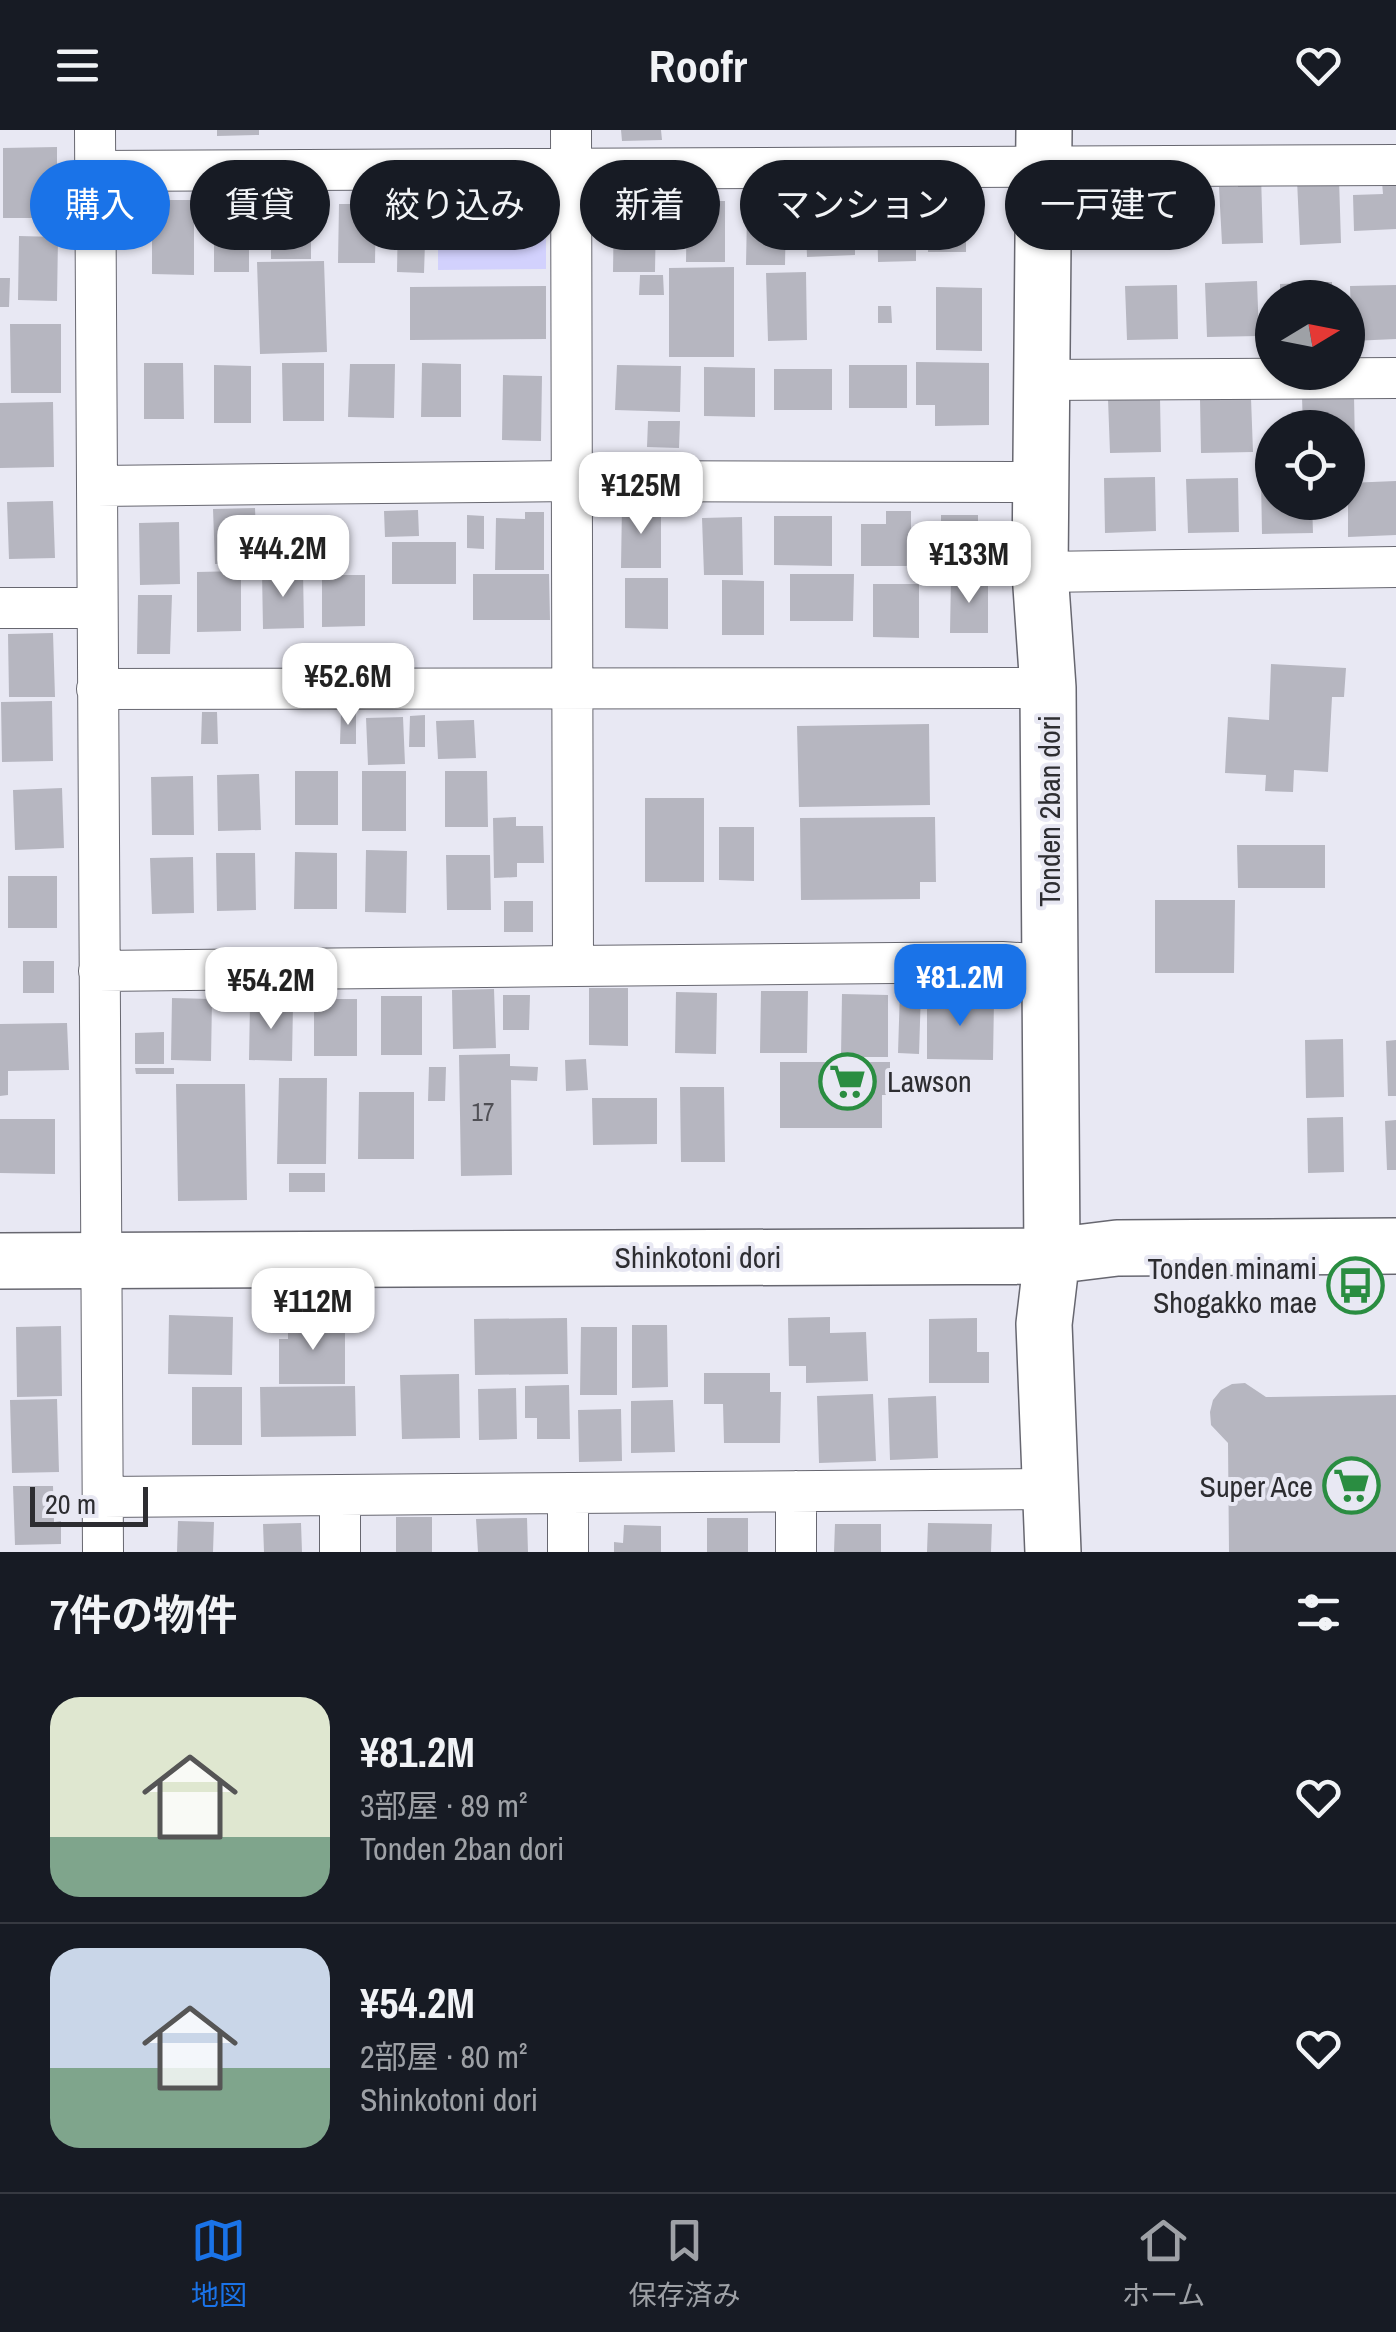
<!DOCTYPE html>
<html lang="ja">
<meta charset="utf-8">
<style>
:root{--surface:#171b24;--page:#242831;--text:#f1f3f6;--muted:#9ea1a6;--line:#363941;--accent:#1a73e8}
body{margin:0;font-family:"Archivo Narrow","Noto Sans JP",sans-serif;background:var(--page);color:var(--text);height:100vh;display:flex;flex-direction:column;font-size:38px;white-space:nowrap}
*{box-sizing:border-box;margin:0}
p{font-size:32px;color:var(--muted)}
.icon{flex:none;width:55px;height:55px;fill:none;stroke:currentColor;stroke-width:2;stroke-linecap:round;stroke-linejoin:round}
.map{position:relative;height:1422px;overflow:hidden}
.panel{display:flex;flex-direction:column;background:var(--surface);flex:1}
.panel>*{flex:none}
.hud{position:absolute;left:30px;top:30px;width:1338px;height:90px;display:flex;gap:20px}
.needle{width:65px;rotate:80deg}
.controls{position:absolute;left:1255px;top:150px;display:grid;gap:20px}
.controls a{display:grid;place-items:center;width:110px;height:110px;border-radius:50%;background:var(--surface);box-shadow:0 2px 8px #0004;font-size:50px}
.scale{position:absolute;left:30px;bottom:25px;width:118px;box-sizing:border-box;padding-left:10px;border:5px solid #2d2d31;border-top:0;font-size:28px;line-height:35px;white-space:nowrap;color:#2d2d31;-webkit-text-stroke:8px #e8e8f3;paint-order:stroke}
.price{position:absolute;translate:-50% -85px;padding:0 22px;border-radius:20px;background:#fff;color:#222;font-size:32px;line-height:65px;filter:drop-shadow(0 2px 5px #0008)}
.price::after{content:'';position:absolute;left:50%;top:60px;width:30px;height:22px;margin-left:-15px;background:inherit;clip-path:polygon(0 0,100% 0,50% 100%)}
.price.on{background:var(--accent);color:#fff}
ul{padding:0;list-style:none}
li{display:flex;align-items:center;gap:30px;height:250px;padding:0 50px}
li+li{border-top:2px solid var(--line)}
li span{display:grid;place-items:center;flex:none;width:280px;height:200px;border-radius:30px;color:#555}
li>.icon{margin-inline-start:auto}
span .icon{width:120px;height:120px;fill:#fffc;stroke-width:1}
li b{font-size:42px}
h2{display:flex;justify-content:space-between;align-items:center;height:120px;padding:0 50px;font-size:42px}
.tag{padding:0 35px;border-radius:45px;background:var(--surface);box-shadow:0 2px 8px #0004;font-size:35px;line-height:90px}
.tag.on{background:var(--accent);color:#fff}
header{display:flex;justify-content:space-between;align-items:center;height:130px;padding:0 50px;background:var(--surface);font-size:45px;font-weight:700}
.tab-bar{display:flex;justify-content:space-around;align-items:center;height:140px;border-top:2px solid var(--line);background:var(--surface);font-size:28px;color:var(--muted)}
.tab-bar a{display:grid;justify-items:center;gap:5px}
.tab-bar .on{color:var(--accent)}
.map>svg:first-child{display:block}
.green{fill:#d2d1fd}
.building{fill:#b6b6c0}
.lines{fill:none;stroke-linecap:round;stroke-linejoin:round}
.street-casing{stroke:#676770;stroke-width:42}
.secondary-casing{stroke:#676770;stroke-width:58}
.street{stroke:#fff;stroke-width:40}
.secondary{stroke:#fff;stroke-width:55}
.labels{text-anchor:middle;dominant-baseline:central;stroke-width:8;stroke-linejoin:round;paint-order:stroke}
.number-label{font-size:25px;fill:#4f4f55}
.street-label{font-size:30px;fill:#2d2d31;stroke:#e8e8f3}
.poi-label{font-size:30px;fill:#2d2d31;stroke:#e8e8f3;text-anchor:end}
</style>
<header><svg class="icon" aria-label="menu" viewBox="0 0 24 24"><path d="M4 6h16M4 12h16M4 18h16"/></svg>Roofr<svg class="icon" aria-label="heart" viewBox="0 0 24 24"><path d="M12 20l-8-8c-3-5 5-10 8-4 3-6 11-1 8 4z"/></svg></header>
<div class="map">
<svg width="1396" height="1422" viewBox="0 0 1396 1422">
<rect width="100%" height="100%" fill="#e8e8f3"/>
<path class="green" d="M 438,79 L 546,79 L 546,139 L 438,140 Z"/>
<path class="building" d="M 217,0 L 259,0 L 259,5 L 217,6 Z
M 621,0 L 661,0 L 662,10 L 622,11 Z
M 57,17 L 57,88 L 3,88 L 3,18 Z
M 1238,45 L 1261,45 L 1263,113 L 1222,114 L 1219,57 L 1238,57 Z
M 1339,49 L 1341,113 L 1300,115 L 1297,50 Z
M 1396,51 L 1396,99 L 1354,101 L 1353,65 L 1383,64 L 1382,52 Z
M 1206,54 L 1208,90 L 1191,91 L 1190,55 Z
M 1168,67 L 1168,89 L 1183,88 L 1183,116 L 1126,117 L 1125,68 Z
M 311,69 L 311,129 L 271,129 L 271,70 Z
M 928,69 L 966,69 L 966,122 L 928,122 Z
M 152,70 L 194,70 L 194,145 L 152,144 Z
M 829,70 L 830,95 L 855,94 L 855,125 L 807,127 L 805,72 Z
M 687,71 L 725,71 L 725,132 L 686,132 Z
M 636,72 L 636,83 L 656,83 L 655,142 L 613,142 L 614,73 Z
M 339,74 L 376,74 L 375,133 L 338,133 Z
M 877,75 L 916,75 L 916,131 L 878,132 Z
M 214,77 L 249,77 L 249,142 L 214,142 Z
M 398,83 L 426,83 L 424,143 L 397,142 Z
M 747,83 L 786,84 L 785,135 L 746,135 Z
M 19,106 L 58,107 L 57,171 L 18,170 Z
M 324,131 L 327,222 L 260,224 L 257,132 Z
M 734,137 L 734,227 L 669,227 L 669,138 Z
M 806,142 L 807,210 L 768,211 L 766,143 Z
M 640,145 L 663,145 L 664,165 L 639,165 Z
M 0,148 L 10,148 L 9,177 L 0,177 Z
M 1257,151 L 1259,206 L 1207,207 L 1205,153 Z
M 1332,152 L 1332,168 L 1280,168 L 1280,154 Z
M 1177,155 L 1178,209 L 1127,210 L 1125,156 Z
M 1396,155 L 1396,209 L 1352,211 L 1350,156 Z
M 546,156 L 546,209 L 410,210 L 410,157 Z
M 936,157 L 982,158 L 982,221 L 936,220 Z
M 878,176 L 891,176 L 892,193 L 878,193 Z
M 10,194 L 61,194 L 61,263 L 11,263 Z
M 916,232 L 989,233 L 989,295 L 935,296 L 935,275 L 916,275 Z
M 144,233 L 183,233 L 184,289 L 144,289 Z
M 282,233 L 324,233 L 324,291 L 283,291 Z
M 422,233 L 461,234 L 461,287 L 421,287 Z
M 350,234 L 395,234 L 394,288 L 348,287 Z
M 214,235 L 251,236 L 251,293 L 214,293 Z
M 617,235 L 681,236 L 680,282 L 615,280 Z
M 849,235 L 907,235 L 907,278 L 849,278 Z
M 704,237 L 755,238 L 755,287 L 704,286 Z
M 774,239 L 832,239 L 832,280 L 774,280 Z
M 503,245 L 542,246 L 541,311 L 502,310 Z
M 1354,265 L 1355,319 L 1348,319 L 1348,298 L 1303,298 L 1302,267 Z
M 1160,268 L 1161,322 L 1110,323 L 1108,269 Z
M 1251,268 L 1253,322 L 1201,323 L 1200,269 Z
M 53,272 L 54,337 L 0,338 L 0,273 Z
M 648,291 L 680,291 L 679,318 L 647,317 Z
M 1155,347 L 1156,401 L 1105,403 L 1104,348 Z
M 1238,348 L 1239,402 L 1188,403 L 1186,349 Z
M 1261,350 L 1272,350 L 1272,372 L 1312,372 L 1313,403 L 1262,404 Z
M 1396,351 L 1396,405 L 1348,407 L 1348,353 Z
M 53,371 L 55,428 L 9,429 L 7,372 Z
M 622,375 L 661,375 L 661,438 L 621,438 Z
M 255,378 L 257,433 L 215,434 L 213,379 Z
M 418,380 L 419,406 L 385,407 L 384,381 Z
M 886,381 L 911,381 L 911,436 L 861,436 L 861,394 L 886,394 Z
M 525,382 L 544,382 L 544,440 L 495,440 L 496,388 L 525,389 Z
M 467,385 L 484,386 L 484,419 L 467,418 Z
M 941,385 L 978,385 L 978,404 L 987,404 L 987,429 L 922,430 L 922,405 L 941,404 Z
M 774,386 L 832,386 L 832,436 L 774,435 Z
M 742,387 L 743,445 L 704,445 L 702,388 Z
M 179,392 L 180,454 L 140,455 L 139,393 Z
M 392,412 L 456,412 L 456,454 L 392,454 Z
M 241,441 L 241,501 L 197,502 L 197,442 Z
M 303,441 L 304,498 L 263,499 L 262,442 Z
M 473,444 L 549,444 L 550,490 L 473,490 Z
M 790,444 L 854,444 L 853,491 L 790,491 Z
M 322,445 L 365,445 L 365,496 L 322,497 Z
M 625,448 L 668,448 L 668,499 L 625,498 Z
M 951,448 L 988,449 L 988,503 L 950,503 Z
M 722,450 L 764,451 L 764,505 L 722,505 Z
M 873,454 L 919,454 L 919,508 L 873,507 Z
M 138,465 L 172,465 L 170,524 L 137,524 Z
M 53,503 L 55,567 L 9,567 L 8,504 Z
M 1271,534 L 1346,538 L 1344,567 L 1332,567 L 1328,642 L 1294,640 L 1293,662 L 1265,661 L 1266,645 L 1225,643 L 1228,587 L 1269,590 Z
M 52,571 L 53,631 L 2,632 L 1,572 Z
M 202,582 L 217,582 L 218,614 L 201,614 Z
M 341,582 L 356,582 L 356,614 L 340,614 Z
M 425,585 L 425,617 L 409,617 L 410,586 Z
M 403,587 L 405,634 L 368,635 L 366,588 Z
M 474,590 L 476,628 L 438,629 L 436,591 Z
M 929,594 L 930,675 L 799,677 L 797,596 Z
M 295,641 L 338,641 L 338,695 L 295,695 Z
M 362,641 L 406,641 L 406,701 L 362,701 Z
M 445,641 L 487,641 L 488,697 L 445,697 Z
M 259,644 L 261,700 L 218,701 L 217,645 Z
M 193,646 L 194,705 L 152,705 L 151,647 Z
M 62,658 L 64,718 L 15,720 L 13,660 Z
M 645,668 L 704,668 L 704,752 L 645,752 Z
M 516,687 L 516,696 L 543,696 L 544,733 L 517,733 L 517,747 L 494,748 L 493,688 Z
M 935,687 L 936,752 L 920,752 L 920,769 L 801,770 L 800,688 Z
M 719,697 L 754,697 L 754,751 L 719,750 Z
M 1237,715 L 1325,715 L 1325,758 L 1238,758 Z
M 366,720 L 407,721 L 406,783 L 365,782 Z
M 295,722 L 337,723 L 337,779 L 294,779 Z
M 216,723 L 255,723 L 256,780 L 217,781 Z
M 446,725 L 490,725 L 491,780 L 447,780 Z
M 193,727 L 194,783 L 152,784 L 150,728 Z
M 8,746 L 57,746 L 57,798 L 8,798 Z
M 1155,770 L 1235,770 L 1234,843 L 1155,843 Z
M 504,771 L 533,771 L 533,802 L 504,802 Z
M 23,831 L 54,831 L 54,863 L 23,863 Z
M 589,858 L 628,858 L 628,916 L 589,915 Z
M 494,859 L 496,918 L 453,919 L 452,860 Z
M 900,860 L 921,861 L 919,924 L 898,923 Z
M 761,861 L 808,861 L 807,923 L 760,923 Z
M 676,862 L 717,863 L 716,924 L 675,923 Z
M 842,864 L 888,865 L 888,927 L 841,927 Z
M 503,865 L 530,865 L 529,900 L 503,900 Z
M 381,866 L 422,866 L 422,925 L 381,925 Z
M 172,868 L 212,869 L 211,931 L 171,930 Z
M 314,869 L 357,869 L 357,926 L 314,926 Z
M 927,869 L 994,870 L 993,930 L 927,929 Z
M 250,873 L 293,874 L 292,931 L 249,930 Z
M 67,893 L 69,940 L 8,941 L 8,965 L 0,966 L 0,894 Z
M 164,902 L 164,934 L 135,934 L 135,903 Z
M 1343,909 L 1344,967 L 1306,968 L 1305,910 Z
M 1396,910 L 1396,966 L 1388,966 L 1386,911 Z
M 510,924 L 510,936 L 538,937 L 537,951 L 511,950 L 512,1045 L 461,1046 L 459,925 Z
M 586,929 L 588,960 L 566,961 L 565,930 Z
M 780,932 L 890,932 L 890,965 L 882,965 L 882,998 L 780,998 Z
M 429,937 L 446,937 L 445,971 L 428,971 Z
M 135,938 L 174,938 L 174,944 L 136,944 Z
M 279,948 L 327,948 L 326,1034 L 277,1034 Z
M 176,954 L 245,954 L 247,1070 L 178,1071 Z
M 680,957 L 724,957 L 725,1032 L 681,1032 Z
M 359,962 L 414,962 L 414,1029 L 358,1029 Z
M 592,968 L 657,968 L 657,1014 L 593,1015 Z
M 1343,987 L 1344,1042 L 1308,1043 L 1307,988 Z
M 0,989 L 55,989 L 55,1044 L 0,1043 Z
M 1396,990 L 1396,1040 L 1387,1040 L 1385,991 Z
M 289,1043 L 325,1043 L 325,1062 L 289,1062 Z
M 169,1185 L 233,1187 L 232,1245 L 168,1244 Z
M 830,1187 L 830,1203 L 866,1202 L 868,1251 L 806,1253 L 806,1236 L 789,1236 L 788,1188 Z
M 567,1188 L 568,1244 L 475,1245 L 474,1189 Z
M 977,1188 L 977,1222 L 989,1222 L 989,1253 L 929,1253 L 929,1189 Z
M 288,1191 L 345,1191 L 345,1254 L 279,1254 L 279,1209 L 288,1209 Z
M 632,1195 L 667,1195 L 668,1257 L 632,1258 Z
M 61,1196 L 62,1266 L 17,1267 L 16,1197 Z
M 581,1197 L 617,1197 L 617,1265 L 580,1265 Z
M 704,1243 L 770,1243 L 770,1262 L 781,1262 L 780,1313 L 724,1313 L 723,1274 L 704,1274 Z
M 459,1244 L 460,1308 L 402,1309 L 400,1245 Z
M 1245,1253 L 1266,1267 L 1396,1265 L 1396,1422 L 1229,1422 L 1228,1313 L 1211,1295 L 1210,1282 L 1213,1270 L 1221,1260 L 1232,1254 Z
M 569,1255 L 570,1309 L 537,1309 L 537,1288 L 525,1288 L 525,1256 Z
M 355,1256 L 356,1306 L 261,1307 L 260,1257 Z
M 192,1257 L 242,1257 L 242,1315 L 192,1315 Z
M 516,1258 L 517,1309 L 479,1310 L 478,1259 Z
M 873,1264 L 876,1331 L 819,1333 L 817,1266 Z
M 936,1266 L 938,1328 L 890,1330 L 888,1268 Z
M 57,1269 L 59,1342 L 12,1343 L 10,1270 Z
M 673,1270 L 675,1322 L 631,1323 L 631,1271 Z
M 621,1279 L 622,1331 L 579,1332 L 578,1280 Z
M 13,1356 L 53,1356 L 54,1392 L 61,1391 L 61,1414 L 15,1415 Z
M 396,1387 L 432,1387 L 432,1422 L 396,1422 Z
M 527,1388 L 528,1422 L 478,1422 L 476,1389 Z
M 707,1388 L 748,1388 L 748,1422 L 707,1422 Z
M 178,1391 L 214,1392 L 213,1422 L 177,1422 Z
M 301,1393 L 302,1422 L 264,1422 L 263,1394 Z
M 928,1393 L 992,1394 L 991,1422 L 927,1422 Z
M 835,1394 L 881,1394 L 881,1422 L 834,1422 Z
M 624,1395 L 661,1396 L 661,1422 L 614,1422 L 614,1412 L 623,1413 Z"/>
<g class="lines">
<defs>
<path id="street" d="M 95,0 L 103,1422
M 95,41 L 1396,35
M 1039,250 L 1396,248
M 97,356 L 572,351 L 1042,352
M 1040,442 L 1396,437
M 0,478 L 97,478
M 97,559 L 1048,558
M 573,836 L 1002,832 L 1050,835
M 99,841 L 573,836 L 571,0
M 796,1361 L 796,1422
M 340,1366 L 340,1422
M 103,1367 L 1052,1359
M 568,1422 L 568,1363"/>
<path id="secondary" d="M 1044,0 L 1040,442 L 1048,558 L 1052,1126 L 1044,1194 L 1053,1422
M 0,1131 L 1052,1126 L 1117,1118 L 1396,1116"/>
</defs>
<use href="#street" class="street-casing"/>
<use href="#secondary" class="secondary-casing"/>
<use href="#street" class="street"/>
<use href="#secondary" class="secondary"/>
</g>
<defs>
<symbol id="supermarket-ring" viewBox="-11 -11 22 22"><circle r="9.5" fill="#e8e8f3" stroke="#2a8d41" stroke-width="1.5"/><path d="M-6-5.5h2.5l.6 2H6L4.5 2H-2.5L-4.4-4H-6ZM-1.5 3.2a1.3 1.3 0 1 0 .1 0ZM3 3.2a1.3 1.3 0 1 0 .1 0Z" fill="#2a8d41"/></symbol>
<symbol id="bus-ring" viewBox="-11 -11 22 22"><circle r="9.5" fill="#e8e8f3" stroke="#2a8d41" stroke-width="1.5"/><path d="M-5-6H5V4H4V6H2V4H-2V6H-4V4H-5ZM-3.5-4V0h7V-4ZM-3.5 1.2v1.5H-2V1.2ZM2 1.2v1.5H3.5V1.2Z" fill="#2a8d41"/></symbol>
</defs>
<g fill-rule="evenodd">
<use href="#supermarket-ring" x="816" y="920" width="63" height="63"/>
<use href="#bus-ring" x="1324" y="1124" width="63" height="63"/>
<use href="#supermarket-ring" x="1320" y="1324" width="63" height="63"/>
</g>
<g class="labels">
<g class="number-label">
<text x="483" y="982">17</text>
</g>
<g class="street-label">
<text transform="translate(1049 681) rotate(-90)">Tonden 2ban dori</text>
<text x="698" y="1127">Shinkotoni dori</text>
</g>
<g class="poi-label">
<text x="887" y="951" text-anchor="start">Lawson</text>
<text x="1317" y="1138">Tonden minami<tspan x="1317" dy="34">Shogakko mae</tspan></text>
<text x="1313" y="1356">Super Ace</text>
</g>
</g>
</svg>
<div class="controls">
<a><svg class="needle" viewBox="-14 -14 28 28"><path d="M0-13l5 13h-10z" fill="#e53935"/><path d="M0 13l5-13h-10z" fill="#9ea1a6"/></svg></a>
<a><svg class="icon" aria-label="locate" viewBox="0 0 24 24"><circle cx="12" cy="12" r="6"/><path d="M12 2v4M12 18v4M2 12h4M18 12h4"/></svg></a>
</div>
<div class="scale">20 m</div>
<b class="price" style="left:641px;top:407px">¥125M</b>
<b class="price" style="left:283px;top:470px">¥44.2M</b>
<b class="price" style="left:969px;top:476px">¥133M</b>
<b class="price" style="left:348px;top:598px">¥52.6M</b>
<b class="price on" style="left:960px;top:899px">¥81.2M</b>
<b class="price" style="left:271px;top:902px">¥54.2M</b>
<b class="price" style="left:313px;top:1223px">¥112M</b>
<div class="hud">
<a class="tag on">購入</a>
<a class="tag">賃貸</a>
<a class="tag">絞り込み</a>
<a class="tag">新着</a>
<a class="tag">マンション</a>
<a class="tag">一戸建て</a>
</div>
</div>
<section class="panel">
<h2>7件の物件<svg class="icon" aria-label="filters" viewBox="0 0 24 24"><path d="M4 7h16M4 17h16"/><circle cx="9" cy="7" r="2"/><circle cx="15" cy="17" r="2"/></svg></h2>
<ul>
<li><span style="background:linear-gradient(#dfe7d0 70%,#7fa58c 0)"><svg class="icon" aria-label="home" viewBox="0 0 24 24"><path d="M3 11l9-7 9 7M6 9v11h12V9"/></svg></span><div><b>¥81.2M</b><p>3部屋 · 89 m²</p><p>Tonden 2ban dori</p></div><svg class="icon" aria-label="heart" viewBox="0 0 24 24"><path d="M12 20l-8-8c-3-5 5-10 8-4 3-6 11-1 8 4z"/></svg></li>
<li><span style="background:linear-gradient(#c9d6e8 60%,#7fa58c 0)"><svg class="icon" aria-label="home" viewBox="0 0 24 24"><path d="M3 11l9-7 9 7M6 9v11h12V9"/></svg></span><div><b>¥54.2M</b><p>2部屋 · 80 m²</p><p>Shinkotoni dori</p></div><svg class="icon" aria-label="heart" viewBox="0 0 24 24"><path d="M12 20l-8-8c-3-5 5-10 8-4 3-6 11-1 8 4z"/></svg></li>
</ul>
</section>
<nav class="tab-bar">
<a class="on"><svg class="icon" aria-label="map" viewBox="0 0 24 24"><path d="M3 6l6-2 6 2 6-2v14l-6 2-6-2-6 2zM9 4v14M15 6v14"/></svg>地図</a>
<a><svg class="icon" aria-label="saved" viewBox="0 0 24 24"><path d="M7 4h10v16l-5-4-5 4z"/></svg>保存済み</a>
<a><svg class="icon" aria-label="home" viewBox="0 0 24 24"><path d="M3 11l9-7 9 7M6 9v11h12V9"/></svg>ホーム</a>
</nav>
